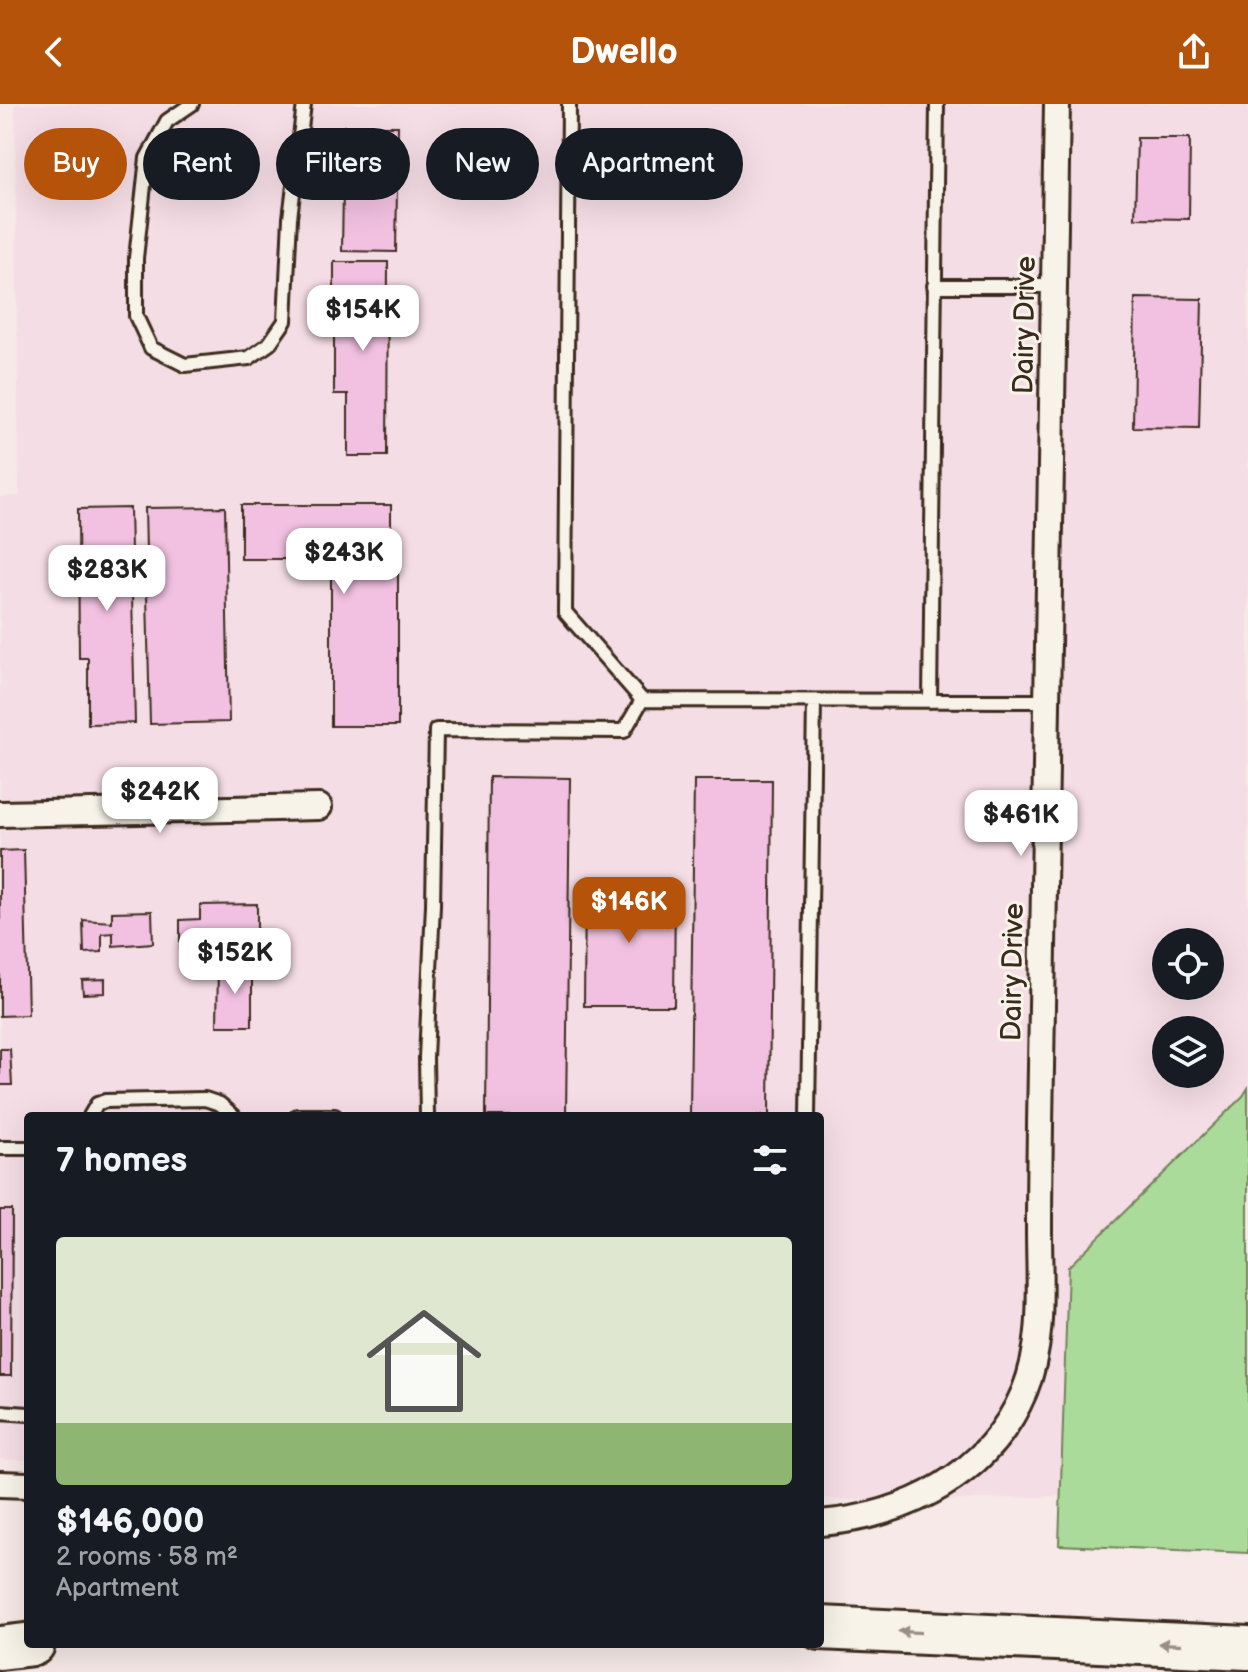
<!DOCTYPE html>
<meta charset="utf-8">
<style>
:root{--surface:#171b24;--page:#20242c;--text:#f1f3f6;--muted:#9ea1a6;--line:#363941;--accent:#b45309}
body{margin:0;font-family:"Balsamiq Sans",sans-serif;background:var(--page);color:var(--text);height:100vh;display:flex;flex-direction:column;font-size:30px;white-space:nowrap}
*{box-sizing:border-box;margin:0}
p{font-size:26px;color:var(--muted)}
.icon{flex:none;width:44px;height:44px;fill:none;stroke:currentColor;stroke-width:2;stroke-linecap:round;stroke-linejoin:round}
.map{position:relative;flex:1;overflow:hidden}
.side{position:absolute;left:24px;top:1008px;width:800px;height:536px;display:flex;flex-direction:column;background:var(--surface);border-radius:8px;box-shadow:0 8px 32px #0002}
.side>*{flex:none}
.hud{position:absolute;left:24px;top:24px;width:800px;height:72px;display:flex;gap:16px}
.tools{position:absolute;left:1152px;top:824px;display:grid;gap:16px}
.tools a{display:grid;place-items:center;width:72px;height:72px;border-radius:50%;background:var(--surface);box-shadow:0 8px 32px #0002;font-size:40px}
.price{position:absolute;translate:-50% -68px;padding:0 18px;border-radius:16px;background:#fff;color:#222;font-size:26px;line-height:52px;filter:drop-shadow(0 2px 4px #0008)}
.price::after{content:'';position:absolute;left:50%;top:48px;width:24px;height:18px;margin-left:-12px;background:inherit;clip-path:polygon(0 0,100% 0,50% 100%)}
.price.current{background:var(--accent);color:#fff}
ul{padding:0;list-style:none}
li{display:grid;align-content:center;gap:16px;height:424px;padding:0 32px}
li+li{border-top:2px solid var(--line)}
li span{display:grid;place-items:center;height:248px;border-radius:8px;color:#555}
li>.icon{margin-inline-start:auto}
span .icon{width:144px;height:144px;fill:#fffc;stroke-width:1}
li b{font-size:34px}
h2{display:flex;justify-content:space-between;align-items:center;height:96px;padding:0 32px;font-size:34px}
.chip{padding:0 28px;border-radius:36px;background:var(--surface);box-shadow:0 8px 32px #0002;font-size:28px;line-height:72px}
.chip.current{background:var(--accent);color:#fff}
header{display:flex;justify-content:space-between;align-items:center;height:104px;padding:0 32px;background:var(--accent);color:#fff;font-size:36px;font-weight:700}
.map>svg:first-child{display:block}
.built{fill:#f5dde5;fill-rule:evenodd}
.green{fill:#abdb9a;stroke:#73825c;stroke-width:2}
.building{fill:#f2c1e1;stroke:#3b2a1e;stroke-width:2}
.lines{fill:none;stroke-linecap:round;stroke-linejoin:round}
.service-casing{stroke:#3b2a1e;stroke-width:18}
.minor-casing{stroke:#3b2a1e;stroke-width:30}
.motorway-casing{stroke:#3b2a1e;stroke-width:48}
.service{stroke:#f7f3e8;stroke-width:12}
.minor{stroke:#f7f3e8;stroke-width:24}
.motorway{stroke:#f7f3e8;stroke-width:42}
.oneway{fill:#998e83}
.labels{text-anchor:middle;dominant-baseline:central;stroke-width:6;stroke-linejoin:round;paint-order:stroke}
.street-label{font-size:28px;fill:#3b2a1e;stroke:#f7f3e8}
</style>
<header><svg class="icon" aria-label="back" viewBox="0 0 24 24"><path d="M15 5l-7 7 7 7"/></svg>Dwello<svg class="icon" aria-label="share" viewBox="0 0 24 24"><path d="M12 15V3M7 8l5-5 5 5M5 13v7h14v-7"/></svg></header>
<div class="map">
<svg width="1248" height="1568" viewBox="0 0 1248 1568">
<rect width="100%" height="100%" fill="#f6e9e7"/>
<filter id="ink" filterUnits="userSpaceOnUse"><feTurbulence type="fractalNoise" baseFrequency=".0125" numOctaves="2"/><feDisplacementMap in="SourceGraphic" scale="16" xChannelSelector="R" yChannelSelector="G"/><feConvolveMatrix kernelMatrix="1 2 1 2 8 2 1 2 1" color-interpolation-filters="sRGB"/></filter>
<g filter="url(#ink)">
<path class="built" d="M 15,0 L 1248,0 L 1248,984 L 1243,992 L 1068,1163 L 1060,1392 L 899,1399 L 820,1394 L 820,1012 L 28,1012 L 28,1356 L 0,1355 L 0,393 L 19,392 ZM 1166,838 L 1210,838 L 1210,882 L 1166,882 ZM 1166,926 L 1210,926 L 1210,970 L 1166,970 Z"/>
<path class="green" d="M 1248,984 L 1248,1449 L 1059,1441 L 1068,1163 L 1243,992 Z"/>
<path class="building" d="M 344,22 L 398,22 L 396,148 L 342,147 Z
M 1137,34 L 1190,34 L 1189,115 L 1135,114 Z
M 334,158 L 388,158 L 387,352 L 348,352 L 348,290 L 334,290 Z
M 1135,194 L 1202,195 L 1199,324 L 1133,323 Z
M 241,401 L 391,401 L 391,465 L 398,465 L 398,622 L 331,622 L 331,455 L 241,455 Z
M 225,403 L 229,618 L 150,620 L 145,404 Z
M 130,404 L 135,619 L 88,620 L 88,554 L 79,554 L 78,405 Z
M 489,673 L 570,674 L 566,1012 L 486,1012 Z
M 694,676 L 772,676 L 769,1012 L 690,1012 Z
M 24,746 L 28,911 L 0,912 L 0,747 Z
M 585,780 L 675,781 L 674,902 L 584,902 Z
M 257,800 L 257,843 L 201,844 L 202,851 L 180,851 L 180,816 L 200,815 L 200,801 Z
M 152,807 L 153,839 L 113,842 L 113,829 L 102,830 L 102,848 L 84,849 L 83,816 L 112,818 L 112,808 Z
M 218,861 L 252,861 L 252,922 L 217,922 Z
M 105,875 L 105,889 L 83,890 L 82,876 Z
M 0,945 L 10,945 L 12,981 L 0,981 Z
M 0,1106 L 12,1106 L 11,1272 L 0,1272 Z"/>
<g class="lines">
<defs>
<path id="service" d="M 192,0 L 167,17 L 147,54 L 136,154 L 136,212 L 151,244 L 185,261 L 249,254 L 269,240 L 285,217 L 290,114 L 304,0
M 569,0 L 565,508 L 642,596 L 1049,597
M 934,182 L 1055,182
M 930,597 L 937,0
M 90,1012 L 97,1000 L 105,997 L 205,995 L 220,1000 L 234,1012
M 297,1012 L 335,1012
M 427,1012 L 426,954 L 433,801 L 436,626 L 624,627 L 642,596
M 808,1012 L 814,597
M 0,1044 L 28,1044
M 0,1308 L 28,1310"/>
<path id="minor" d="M 0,710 L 319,703
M 0,1380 L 28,1381
M 820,1419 C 906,1412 989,1371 1024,1288 C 1045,1238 1039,1179 1039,1126 C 1039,1072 1040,1018 1041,963 C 1048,642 1054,321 1057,0"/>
<path id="motorway" d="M 820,1524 L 1248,1544
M 0,1544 L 33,1540"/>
</defs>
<use href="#service" class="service-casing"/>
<use href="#minor" class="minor-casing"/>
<use href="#motorway" class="motorway-casing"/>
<use href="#service" class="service"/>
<use href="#minor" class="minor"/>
<use href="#motorway" class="motorway"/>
</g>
<defs><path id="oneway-solid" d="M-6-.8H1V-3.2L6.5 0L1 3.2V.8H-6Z" transform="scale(2)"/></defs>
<g class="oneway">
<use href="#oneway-solid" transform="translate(910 1528) rotate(-177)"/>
<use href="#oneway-solid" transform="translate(1170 1540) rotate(-177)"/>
</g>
</g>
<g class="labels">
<g class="street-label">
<text transform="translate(1025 221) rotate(-89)">Dairy Drive</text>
<text transform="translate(1013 868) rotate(-89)">Dairy Drive</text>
</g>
</g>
</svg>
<div class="tools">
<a><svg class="icon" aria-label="locate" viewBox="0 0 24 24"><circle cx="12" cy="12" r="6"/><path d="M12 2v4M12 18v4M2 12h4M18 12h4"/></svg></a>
<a><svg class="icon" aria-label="layers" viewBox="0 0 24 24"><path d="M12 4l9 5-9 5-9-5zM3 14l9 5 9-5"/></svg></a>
</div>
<b class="price" style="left:363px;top:249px">$154K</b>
<b class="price" style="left:344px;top:492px">$243K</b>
<b class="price" style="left:107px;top:509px">$283K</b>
<b class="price" style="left:160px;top:731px">$242K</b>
<b class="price" style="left:1021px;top:754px">$461K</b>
<b class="price current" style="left:629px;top:841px">$146K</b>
<b class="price" style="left:235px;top:892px">$152K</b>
<div class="hud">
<a class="chip current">Buy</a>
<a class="chip">Rent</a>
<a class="chip">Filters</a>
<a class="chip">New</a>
<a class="chip">Apartment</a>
</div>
<section class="side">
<h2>7 homes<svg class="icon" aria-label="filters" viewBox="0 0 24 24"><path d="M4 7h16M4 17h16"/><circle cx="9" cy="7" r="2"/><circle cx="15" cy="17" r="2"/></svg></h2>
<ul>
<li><span style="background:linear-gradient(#dfe7d0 75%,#8fb573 0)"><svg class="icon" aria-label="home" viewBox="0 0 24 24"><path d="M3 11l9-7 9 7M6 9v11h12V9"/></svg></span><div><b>$146,000</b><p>2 rooms · 58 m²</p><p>Apartment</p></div></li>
</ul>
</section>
</div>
